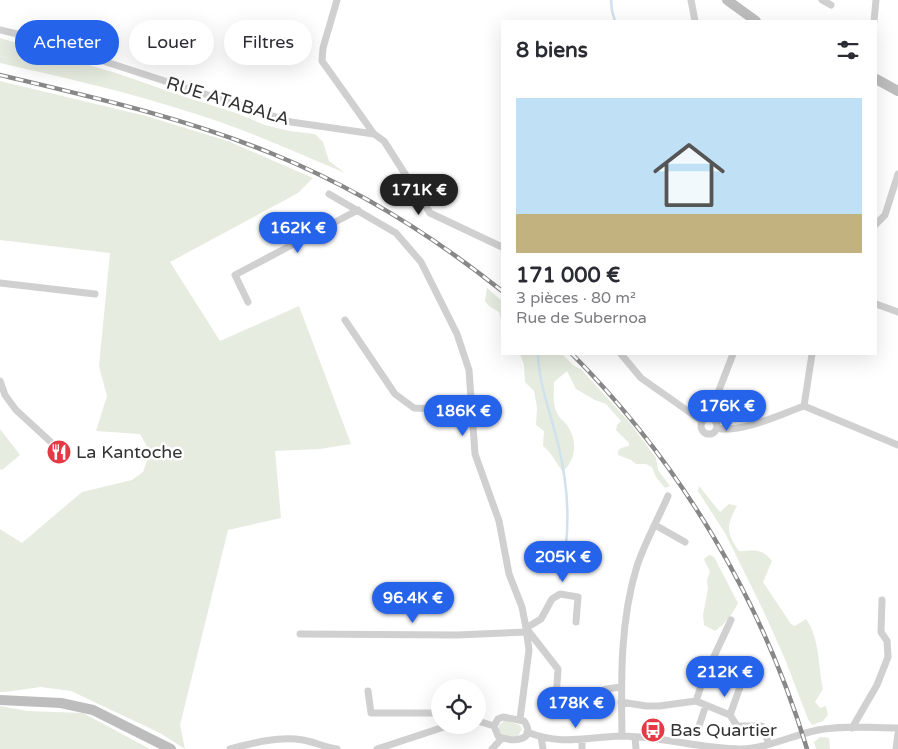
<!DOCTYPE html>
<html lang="fr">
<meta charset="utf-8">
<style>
:root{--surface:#fff;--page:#f7f7f7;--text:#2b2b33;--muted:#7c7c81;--line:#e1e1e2;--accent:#2563eb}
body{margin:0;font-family:"Varela Round",sans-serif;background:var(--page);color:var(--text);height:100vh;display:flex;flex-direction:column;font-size:19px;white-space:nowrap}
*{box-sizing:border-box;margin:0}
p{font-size:16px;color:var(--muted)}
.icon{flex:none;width:28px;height:28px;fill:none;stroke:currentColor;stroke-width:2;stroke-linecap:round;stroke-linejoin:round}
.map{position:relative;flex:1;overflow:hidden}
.panel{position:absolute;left:501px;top:20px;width:376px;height:335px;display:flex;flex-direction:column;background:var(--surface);border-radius:0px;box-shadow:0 5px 20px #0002}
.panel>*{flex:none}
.banner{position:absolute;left:15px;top:20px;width:411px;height:45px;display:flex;gap:10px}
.buttons{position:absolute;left:431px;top:679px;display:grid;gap:10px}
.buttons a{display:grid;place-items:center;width:55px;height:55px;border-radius:50%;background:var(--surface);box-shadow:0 5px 20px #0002;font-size:25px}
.price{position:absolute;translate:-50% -42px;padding:0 11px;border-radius:18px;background:var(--accent);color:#fff;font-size:16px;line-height:32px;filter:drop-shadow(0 1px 2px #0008)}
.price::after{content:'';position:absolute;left:50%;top:30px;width:15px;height:11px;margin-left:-8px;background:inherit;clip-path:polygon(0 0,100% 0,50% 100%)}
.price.on{background:#222;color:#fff}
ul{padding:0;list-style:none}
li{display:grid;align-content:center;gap:10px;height:265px;padding:0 15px}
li+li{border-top:1px solid var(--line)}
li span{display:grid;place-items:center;height:155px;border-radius:0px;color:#555}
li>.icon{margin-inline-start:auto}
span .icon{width:90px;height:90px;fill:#fffc;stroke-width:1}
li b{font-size:21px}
h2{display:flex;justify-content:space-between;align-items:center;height:60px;padding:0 15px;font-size:21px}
.tag{padding:0 18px;border-radius:22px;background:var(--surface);box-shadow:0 5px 20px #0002;font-size:18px;line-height:45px}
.tag.on{background:var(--accent);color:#fff}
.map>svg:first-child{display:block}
.green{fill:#e6ecdf}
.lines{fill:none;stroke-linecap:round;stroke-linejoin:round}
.stream{stroke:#cfe2ee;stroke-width:2.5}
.street{stroke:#d0d0d0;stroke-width:7}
.secondary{stroke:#bdbdbd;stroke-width:10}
.rail-casing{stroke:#888;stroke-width:4.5}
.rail{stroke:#fff;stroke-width:2.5;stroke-dasharray:8;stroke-linecap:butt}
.labels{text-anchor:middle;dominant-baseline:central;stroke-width:5;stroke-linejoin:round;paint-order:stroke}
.street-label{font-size:18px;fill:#333;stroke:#fff}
.poi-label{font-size:18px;fill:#333;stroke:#fff;text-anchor:start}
</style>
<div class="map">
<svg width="898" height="749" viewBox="0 0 898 749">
<rect width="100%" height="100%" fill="#fff"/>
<path class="green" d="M 0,38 L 119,74 L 176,94 L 236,113 L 265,125 L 289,131 L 315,134 L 323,142 L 329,161 L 345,173 C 295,152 247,130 196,114 C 132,93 66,78 0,63 Z
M 0,81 L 146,116 L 228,141 L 313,178 L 298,193 L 170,262 L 220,341 L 299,306 L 351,444 L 319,449 L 275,451 L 281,518 L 228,530 L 180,725 L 185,749 L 160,733 L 71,691 L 41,687 L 5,692 L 0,692 L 0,529 L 22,543 L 82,492 L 132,480 L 143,472 L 150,452 L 140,434 L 96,431 L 107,396 L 99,366 L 110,253 L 0,240 Z
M 487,288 L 502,301 L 502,324 L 499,312 L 489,306 L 485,301 Z
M 520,354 L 562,354 L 574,366 L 581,369 L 630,423 L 656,458 L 658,470 L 670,486 L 665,488 L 656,477 L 652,467 L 646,464 L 636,464 L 631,460 L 618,455 L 618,451 L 621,448 L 629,446 L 629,443 L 616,430 L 617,425 L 621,421 L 606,404 L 595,400 L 576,389 L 567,371 L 554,382 C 554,393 552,403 557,413 C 559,418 564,421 567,425 C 578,441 576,459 563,472 C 556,463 552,453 543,446 L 544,431 L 536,425 L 537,407 L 534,391 L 525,382 L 524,365 Z
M 0,429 L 20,455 L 2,470 L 0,469 Z
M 699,486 L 720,512 L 729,504 L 737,506 C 726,526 726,533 739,551 C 754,551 761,547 772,561 L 763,582 L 791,624 L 795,626 L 806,619 C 820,638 818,667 823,689 L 815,702 L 820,708 L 826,706 L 828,715 L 823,721 L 812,725 L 808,719 L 785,659 L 763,610 L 725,533 L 698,491 Z
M 709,555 L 714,557 L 738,603 C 732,615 726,623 715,631 L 704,625 L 703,615 L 708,589 L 707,580 L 710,572 L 704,559 Z
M 0,706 L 27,711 L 83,713 L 150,749 L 0,749 Z
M 504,721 L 508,721 L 520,725 L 522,729 L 518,736 L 504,736 L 499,731 L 499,725 Z
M 820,737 L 829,738 L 830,749 L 816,749 L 814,742 Z"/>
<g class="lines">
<path class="stream" d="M 611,0 L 612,11 L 615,21
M 538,354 C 539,385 551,414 558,444 C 569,488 571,534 560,578"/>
<path class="street" d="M 337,0 L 323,48 L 322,61 L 374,134 L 384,141 L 430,213 L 502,247
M 691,0 L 695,21
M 822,0 L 831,5
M 874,21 L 876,0
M 0,30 L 26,36 L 291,122 L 374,134
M 329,194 L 396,233 L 421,262 L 457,334 L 469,370 L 475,454 L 499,521 L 509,574 L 522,607 L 526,628 L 529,650 L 520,719
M 876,224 L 885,215 L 898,174
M 0,283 L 95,294
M 248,302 L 235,275 L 358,210
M 876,304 L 898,312
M 345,320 L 395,394 L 414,408 L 471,410
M 621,354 L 641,378 L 702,421
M 0,381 L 5,395 L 16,410 L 53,444
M 804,406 L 812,354
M 710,417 L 711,411 L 733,354
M701 426a8 8 0 1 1 16 0a8 8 0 1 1-16 0Z
M 717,428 C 740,434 781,414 804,406 L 898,445
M 655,525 L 685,542
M 300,634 L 457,635 L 527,632
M 368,691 L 371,713 L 440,713
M 556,698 L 558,669 L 526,628 L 541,619 L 552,599 L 560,594 L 578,597 L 576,622
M 579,701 L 606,689 L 621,687
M 696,701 L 703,680 L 731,620
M 621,702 L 646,706 L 659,706 L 696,701 L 730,715 L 737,726 L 762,726 L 769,744
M 730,715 L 740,687
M 503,717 L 524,721 C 538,741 511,743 498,736 L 494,726 L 498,719 Z
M 478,721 L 494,726
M 852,728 L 877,685 L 888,657 L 887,641 L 881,632 L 882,600
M 527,732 C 562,746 586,737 621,736 C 661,736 701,749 741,749 C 768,748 793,735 818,730 C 844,725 872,728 898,728
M 696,735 L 706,705
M 622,736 C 621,679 620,621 637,566 C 645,542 658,519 668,496
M 541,737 L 543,749
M 635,737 L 636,749
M 582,740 L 582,749
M 230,749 C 253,743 278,736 303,740 C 314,742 325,747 337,749
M 377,749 L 450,725
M 492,749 L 502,738
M 896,749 L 898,734"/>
<path class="secondary" d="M 727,0 L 756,21
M 876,79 L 898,91
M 0,700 L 61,703 L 93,710 L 171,749"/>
<defs>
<path id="rail" d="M 0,75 C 92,97 185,118 273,154 C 356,188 432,235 502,291
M 572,354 C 681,464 762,600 807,749"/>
</defs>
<use href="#rail" class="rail-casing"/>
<use href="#rail" class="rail"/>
</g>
<defs>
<symbol id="restaurant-disc" viewBox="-11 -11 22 22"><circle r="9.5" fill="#e63946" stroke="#fff"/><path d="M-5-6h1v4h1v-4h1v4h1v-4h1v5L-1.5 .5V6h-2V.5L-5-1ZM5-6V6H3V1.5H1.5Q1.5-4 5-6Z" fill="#fff"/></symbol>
<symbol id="bus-disc" viewBox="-11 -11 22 22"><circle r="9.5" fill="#e63946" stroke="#fff"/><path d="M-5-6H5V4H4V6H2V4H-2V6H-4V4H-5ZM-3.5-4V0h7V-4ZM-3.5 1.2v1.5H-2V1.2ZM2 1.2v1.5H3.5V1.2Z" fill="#fff"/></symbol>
</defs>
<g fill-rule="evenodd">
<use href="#restaurant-disc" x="45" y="438" width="28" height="28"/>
<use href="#bus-disc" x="639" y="716" width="28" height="28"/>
</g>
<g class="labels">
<g class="street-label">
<text transform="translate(228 101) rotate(17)">RUE ATABALA</text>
</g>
<g class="poi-label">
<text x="76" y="452">La Kantoche</text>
<text x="670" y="730">Bas Quartier</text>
</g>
</g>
</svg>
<div class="buttons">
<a><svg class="icon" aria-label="locate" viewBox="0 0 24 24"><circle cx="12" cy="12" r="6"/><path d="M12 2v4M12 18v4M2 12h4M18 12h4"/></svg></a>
</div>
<b class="price on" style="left:419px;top:216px">171K €</b>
<b class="price" style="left:298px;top:254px">162K €</b>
<b class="price" style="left:727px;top:432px">176K €</b>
<b class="price" style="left:463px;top:437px">186K €</b>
<b class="price" style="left:563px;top:583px">205K €</b>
<b class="price" style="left:413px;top:624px">96.4K €</b>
<b class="price" style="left:725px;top:698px">212K €</b>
<b class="price" style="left:576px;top:729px">178K €</b>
<div class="banner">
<a class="tag on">Acheter</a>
<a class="tag">Louer</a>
<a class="tag">Filtres</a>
</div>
<section class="panel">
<h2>8 biens<svg class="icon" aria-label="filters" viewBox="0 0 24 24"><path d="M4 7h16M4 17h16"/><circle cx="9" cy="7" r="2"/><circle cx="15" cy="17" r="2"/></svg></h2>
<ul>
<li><span style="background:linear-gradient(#bfe0f5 75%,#c2b280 0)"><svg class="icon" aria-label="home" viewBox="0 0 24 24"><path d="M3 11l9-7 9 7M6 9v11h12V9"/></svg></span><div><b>171 000 €</b><p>3 pièces · 80 m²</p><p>Rue de Subernoa</p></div></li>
</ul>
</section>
</div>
